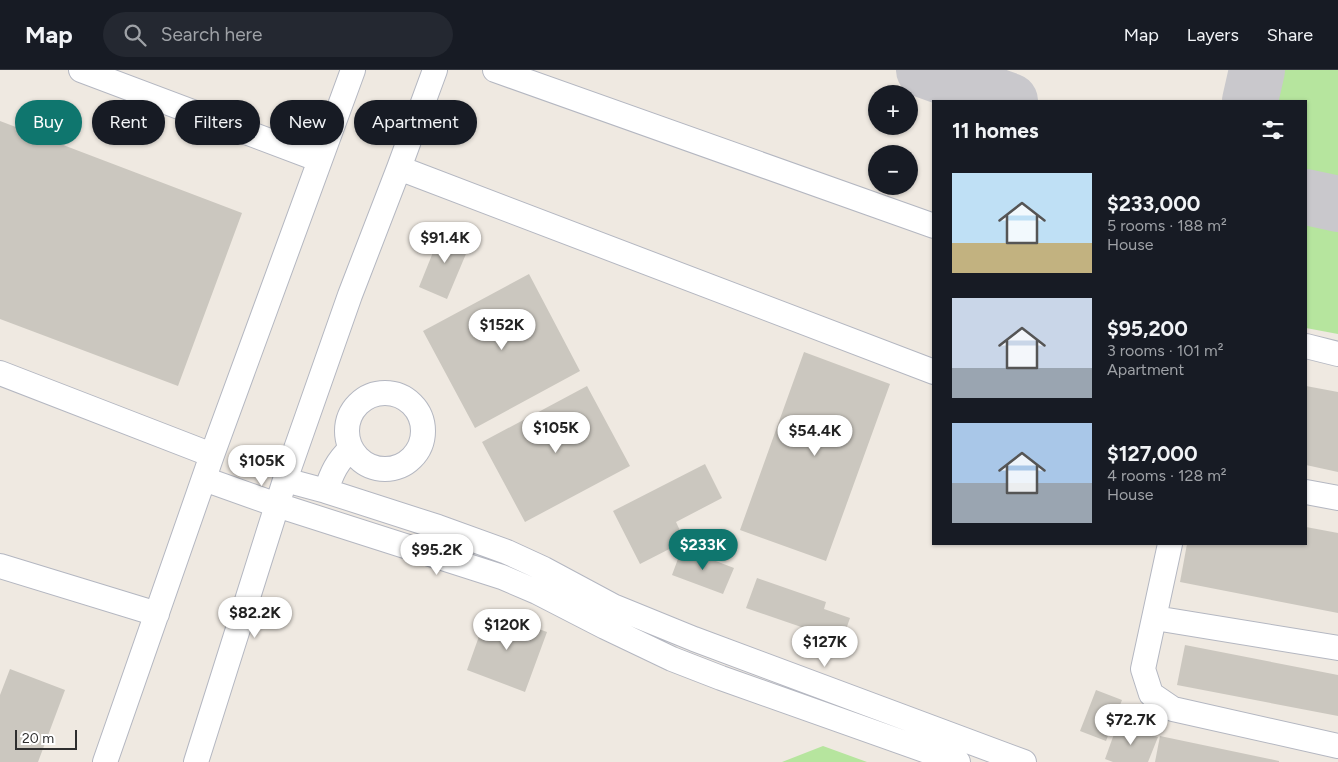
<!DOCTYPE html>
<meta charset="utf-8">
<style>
:root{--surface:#171b24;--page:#242831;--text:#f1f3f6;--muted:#9ea1a6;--line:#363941;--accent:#0f766e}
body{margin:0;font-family:Figtree,sans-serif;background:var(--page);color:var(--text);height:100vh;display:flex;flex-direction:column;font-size:19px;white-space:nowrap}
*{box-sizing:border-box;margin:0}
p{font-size:16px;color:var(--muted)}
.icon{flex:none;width:28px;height:28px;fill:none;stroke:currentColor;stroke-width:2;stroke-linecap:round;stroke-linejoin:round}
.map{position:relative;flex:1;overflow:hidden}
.side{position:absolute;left:932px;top:30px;width:375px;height:445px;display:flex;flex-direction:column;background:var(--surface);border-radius:0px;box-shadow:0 1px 4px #0004}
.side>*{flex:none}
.banner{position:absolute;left:15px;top:30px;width:475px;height:45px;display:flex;gap:10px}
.fabs{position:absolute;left:868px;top:15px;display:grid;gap:10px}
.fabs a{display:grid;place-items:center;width:50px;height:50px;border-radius:50%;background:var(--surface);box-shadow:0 1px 4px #0004;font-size:25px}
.scale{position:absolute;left:15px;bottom:12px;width:62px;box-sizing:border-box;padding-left:5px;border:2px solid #2e2e2e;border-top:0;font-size:14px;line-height:18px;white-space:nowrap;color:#2e2e2e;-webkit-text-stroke:4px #fff;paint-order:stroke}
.price{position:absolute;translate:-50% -42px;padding:0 11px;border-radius:18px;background:#fff;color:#222;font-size:16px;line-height:32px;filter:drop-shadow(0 1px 2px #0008)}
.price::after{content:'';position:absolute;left:50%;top:30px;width:15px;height:11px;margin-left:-8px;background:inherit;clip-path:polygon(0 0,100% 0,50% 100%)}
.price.active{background:var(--accent);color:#fff}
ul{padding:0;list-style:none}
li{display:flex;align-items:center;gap:15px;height:125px;padding:0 20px}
li span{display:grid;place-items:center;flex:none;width:140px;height:100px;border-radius:0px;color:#555}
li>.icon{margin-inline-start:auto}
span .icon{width:60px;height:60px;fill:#fffc;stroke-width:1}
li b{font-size:21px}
h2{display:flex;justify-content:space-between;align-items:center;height:60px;padding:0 20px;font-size:21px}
.pill{padding:0 18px;border-radius:22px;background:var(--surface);box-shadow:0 1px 4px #0004;font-size:18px;line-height:45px}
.pill.active{background:var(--accent);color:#fff}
header{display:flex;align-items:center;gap:30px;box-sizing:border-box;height:70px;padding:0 25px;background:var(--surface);border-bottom:1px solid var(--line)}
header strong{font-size:24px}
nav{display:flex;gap:28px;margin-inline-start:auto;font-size:18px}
.search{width:350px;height:45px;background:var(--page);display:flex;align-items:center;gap:12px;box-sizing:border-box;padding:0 18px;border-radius:28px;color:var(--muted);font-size:19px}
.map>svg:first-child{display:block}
.green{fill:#b6e59e}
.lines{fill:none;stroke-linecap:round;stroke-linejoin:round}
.taxiway{stroke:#c9c8cc;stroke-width:56}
.building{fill:#cbc7bf}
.minor-casing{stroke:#b4b7c1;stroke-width:26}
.minor{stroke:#fff;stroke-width:24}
</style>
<header>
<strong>Map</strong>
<div class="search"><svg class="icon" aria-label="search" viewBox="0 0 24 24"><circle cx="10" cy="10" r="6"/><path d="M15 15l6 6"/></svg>Search here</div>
<nav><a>Map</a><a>Layers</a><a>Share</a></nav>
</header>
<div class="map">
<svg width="1338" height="692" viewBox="0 0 1338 692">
<rect width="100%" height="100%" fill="#efe9e1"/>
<path class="green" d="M 1271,0 L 1338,0 L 1338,107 L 1306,100 L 1306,31 L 1264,31 Z
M 1306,140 L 1338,147 L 1338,264 L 1306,258 Z
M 823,676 L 867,692 L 782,692 Z"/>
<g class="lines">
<path class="taxiway" d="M 924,0 L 1010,31
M 1250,31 L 1257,0
M 1306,127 L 1338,134"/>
</g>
<path class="building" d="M 0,51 L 242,143 L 178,316 L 0,249 Z
M 442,160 L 471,172 L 447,229 L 419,217 Z
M 529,204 L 580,301 L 475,358 L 423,261 Z
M 804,282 L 890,314 L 826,491 L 740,460 Z
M 587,316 L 630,396 L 525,452 L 482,372 Z
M 1306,316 L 1338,322 L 1338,402 L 1306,395 Z
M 705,394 L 722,428 L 676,452 L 685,471 L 640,494 L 613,441 Z
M 1306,457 L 1338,463 L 1338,543 L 1180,512 L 1187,474 L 1306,474 Z
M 682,478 L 734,498 L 723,524 L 672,505 Z
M 757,508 L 826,532 L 824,539 L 850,548 L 842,571 L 746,538 Z
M 488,541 L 547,562 L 525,622 L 467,600 Z
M 1185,575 L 1338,605 L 1338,646 L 1177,615 Z
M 10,599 L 65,620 L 38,692 L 0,692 L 0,625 Z
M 1096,620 L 1122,630 L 1106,671 L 1080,661 Z
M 1118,653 L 1158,667 L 1148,692 L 1113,692 L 1105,689 Z
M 1160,666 L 1279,691 L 1279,692 L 1155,692 Z"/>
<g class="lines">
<defs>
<path id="minor" d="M 81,0 L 320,90
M 495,0 L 934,156
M 399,98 L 934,302
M 1306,276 L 1338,284
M 0,303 L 212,385
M347 361a38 38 0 1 1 76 0a38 38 0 1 1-76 0Z
M 204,409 L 277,435 L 502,507 L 537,522 L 605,557 L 672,589 L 721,608 L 958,692
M 285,410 L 326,421 L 438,457 L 507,482 L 544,499 L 613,536 L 694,569 L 1024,692
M 326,421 C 332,402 337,392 351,378
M 1306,422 L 1338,428
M 1170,474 L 1143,599 L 1151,624 L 1173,639 L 1338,676
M 0,496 L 157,544
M 1155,548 L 1338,578
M 105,692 L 212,385 L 353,0
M 196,692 L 285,410 L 350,225 L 399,98 L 435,0"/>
</defs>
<use href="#minor" class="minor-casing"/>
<use href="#minor" class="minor"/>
</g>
</svg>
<div class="fabs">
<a>+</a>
<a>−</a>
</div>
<div class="scale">20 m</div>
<b class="price" style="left:445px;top:194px">$91.4K</b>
<b class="price" style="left:502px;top:281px">$152K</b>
<b class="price" style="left:556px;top:384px">$105K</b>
<b class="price" style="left:815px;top:387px">$54.4K</b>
<b class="price" style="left:262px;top:417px">$105K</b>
<b class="price active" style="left:703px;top:501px">$233K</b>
<b class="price" style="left:437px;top:506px">$95.2K</b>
<b class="price" style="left:255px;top:569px">$82.2K</b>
<b class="price" style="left:507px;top:581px">$120K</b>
<b class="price" style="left:825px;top:598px">$127K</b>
<b class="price" style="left:1131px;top:676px">$72.7K</b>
<div class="banner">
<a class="pill active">Buy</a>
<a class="pill">Rent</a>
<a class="pill">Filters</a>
<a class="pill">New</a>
<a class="pill">Apartment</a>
</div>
<section class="side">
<h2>11 homes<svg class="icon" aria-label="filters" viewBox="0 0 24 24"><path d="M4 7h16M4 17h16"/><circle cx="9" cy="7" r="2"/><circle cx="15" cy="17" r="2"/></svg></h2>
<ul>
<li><span style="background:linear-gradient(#bfe0f5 70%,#c2b280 0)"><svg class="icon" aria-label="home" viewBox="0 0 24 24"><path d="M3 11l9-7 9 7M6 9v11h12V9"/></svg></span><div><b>$233,000</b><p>5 rooms · 188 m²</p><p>House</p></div></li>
<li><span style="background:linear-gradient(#c9d6e8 70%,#9aa5b1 0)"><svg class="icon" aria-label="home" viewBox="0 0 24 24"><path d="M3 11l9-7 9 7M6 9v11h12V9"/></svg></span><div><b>$95,200</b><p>3 rooms · 101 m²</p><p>Apartment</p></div></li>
<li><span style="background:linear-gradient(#a9c7e8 60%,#9aa5b1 0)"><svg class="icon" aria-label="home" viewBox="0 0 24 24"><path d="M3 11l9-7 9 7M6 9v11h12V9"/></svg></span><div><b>$127,000</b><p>4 rooms · 128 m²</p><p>House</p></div></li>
</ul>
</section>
</div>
